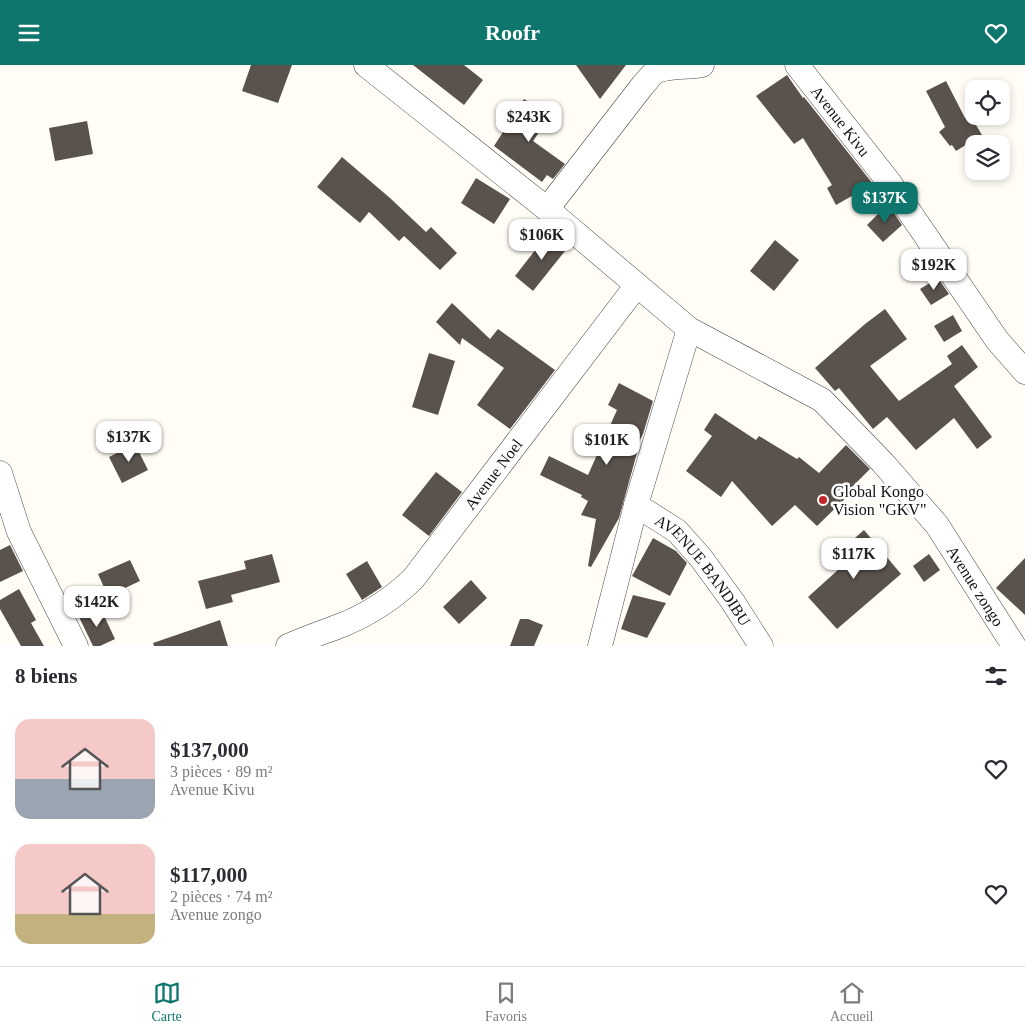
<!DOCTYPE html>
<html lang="fr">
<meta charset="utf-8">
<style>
:root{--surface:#fff;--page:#f7f7f7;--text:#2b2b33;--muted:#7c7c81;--line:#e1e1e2;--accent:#0f766e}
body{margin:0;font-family:Georgia,serif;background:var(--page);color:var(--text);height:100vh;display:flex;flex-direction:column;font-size:19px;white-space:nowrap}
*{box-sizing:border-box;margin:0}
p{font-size:16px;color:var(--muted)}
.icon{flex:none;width:28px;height:28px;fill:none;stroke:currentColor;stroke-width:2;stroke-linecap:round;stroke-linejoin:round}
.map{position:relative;height:581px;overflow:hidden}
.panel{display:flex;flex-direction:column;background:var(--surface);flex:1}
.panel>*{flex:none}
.tools{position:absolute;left:965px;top:15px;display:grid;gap:10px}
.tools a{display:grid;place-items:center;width:45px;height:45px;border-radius:10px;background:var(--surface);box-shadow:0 2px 8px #0003;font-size:25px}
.price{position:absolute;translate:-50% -42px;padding:0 11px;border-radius:10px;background:#fff;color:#222;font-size:16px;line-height:32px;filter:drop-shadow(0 1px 2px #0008)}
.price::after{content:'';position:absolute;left:50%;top:30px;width:15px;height:11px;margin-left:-8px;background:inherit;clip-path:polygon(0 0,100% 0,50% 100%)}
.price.selected{background:var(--accent);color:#fff}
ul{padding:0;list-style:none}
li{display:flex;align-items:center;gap:15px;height:125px;padding:0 15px}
li span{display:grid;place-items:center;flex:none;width:140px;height:100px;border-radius:15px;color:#555}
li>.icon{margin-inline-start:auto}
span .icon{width:60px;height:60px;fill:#fffc;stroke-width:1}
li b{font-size:21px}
h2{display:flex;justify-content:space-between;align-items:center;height:60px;padding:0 15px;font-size:21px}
header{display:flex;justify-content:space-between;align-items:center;height:65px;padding:0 15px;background:var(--accent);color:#fff;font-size:22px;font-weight:800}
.dock{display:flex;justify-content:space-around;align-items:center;height:70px;border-top:1px solid var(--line);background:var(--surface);font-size:14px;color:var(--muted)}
.dock a{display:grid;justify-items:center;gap:2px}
.dock .selected{color:var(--accent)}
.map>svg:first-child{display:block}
.building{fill:#5a524d}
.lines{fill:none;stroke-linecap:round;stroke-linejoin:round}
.minor-casing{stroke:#444;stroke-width:25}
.minor{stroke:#fff;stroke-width:24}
.poi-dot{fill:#c4262e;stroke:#fff;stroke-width:2}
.labels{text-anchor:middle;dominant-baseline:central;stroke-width:5;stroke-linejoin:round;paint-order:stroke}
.street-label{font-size:16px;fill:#111;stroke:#fff}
.poi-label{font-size:16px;fill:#111;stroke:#fff;text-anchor:start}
</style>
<header><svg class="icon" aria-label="menu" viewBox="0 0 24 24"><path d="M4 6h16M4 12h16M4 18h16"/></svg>Roofr<svg class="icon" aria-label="heart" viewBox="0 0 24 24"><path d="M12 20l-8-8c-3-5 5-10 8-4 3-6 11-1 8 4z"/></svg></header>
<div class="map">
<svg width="1025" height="581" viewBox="0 0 1025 581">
<rect width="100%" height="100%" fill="#fffdf5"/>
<path class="building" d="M 251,0 L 292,0 L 278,38 L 242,26 Z
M 413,0 L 464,0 L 483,15 L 464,40 Z
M 576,0 L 626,0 L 600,34 Z
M 787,10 L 803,33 L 804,32 L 873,119 L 836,140 L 827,123 L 832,120 L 803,73 L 794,79 L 756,31 Z
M 946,16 L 965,53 L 970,50 L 982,70 L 956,86 L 952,80 L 950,81 L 939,67 L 945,62 L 926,26 Z
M 524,34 L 550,51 L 533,76 L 565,99 L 553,114 L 547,110 L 542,117 L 494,81 Z
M 87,56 L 93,89 L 55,96 L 49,63 Z
M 342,92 L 390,133 L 426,167 L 431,162 L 457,188 L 440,205 L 404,171 L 399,176 L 369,147 L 360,158 L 317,122 Z
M 476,113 L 510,134 L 494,159 L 461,138 Z
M 888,139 L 902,160 L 883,177 L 867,160 Z
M 551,165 L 569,181 L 533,226 L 515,211 Z
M 775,175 L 799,195 L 774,226 L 750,206 Z
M 938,213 L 949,229 L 931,240 L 920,224 Z
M 452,238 L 490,274 L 498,264 L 555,305 L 510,364 L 477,340 L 504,303 L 462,273 L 460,280 L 436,257 Z
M 885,244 L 907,274 L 870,301 L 899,336 L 952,299 L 947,291 L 962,280 L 978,302 L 954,321 L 992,372 L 977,384 L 954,353 L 916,385 L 887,352 L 873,364 L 839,323 L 835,326 L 815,303 L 865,259 Z
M 953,250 L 962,266 L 944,277 L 934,261 Z
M 429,288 L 455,296 L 438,350 L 412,342 Z
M 619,318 L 653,336 L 643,369 L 634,386 L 637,388 L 619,453 L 591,502 L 588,501 L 596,454 L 581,450 L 588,436 L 581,432 L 582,430 L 540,410 L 549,391 L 588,410 L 617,345 L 608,340 Z
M 715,348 L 756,375 L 759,371 L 797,394 L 799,392 L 819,408 L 846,380 L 870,404 L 848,426 L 850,429 L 817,461 L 795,440 L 772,461 L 732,416 L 721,432 L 686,406 L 712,371 L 704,365 Z
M 135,379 L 148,405 L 122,418 L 109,392 Z
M 436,407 L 462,427 L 429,471 L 402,450 Z
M 864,465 L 901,509 L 837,564 L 808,532 L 839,504 L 831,494 Z
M 653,473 L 676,486 L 687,498 L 670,531 L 632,511 Z
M 10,480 L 23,506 L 0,517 L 0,485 Z
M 272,489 L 280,517 L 231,530 L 233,537 L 206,544 L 198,516 L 246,504 L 244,496 Z
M 929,489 L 940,505 L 924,517 L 913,501 Z
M 1025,493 L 1025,550 L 996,523 Z
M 130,495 L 140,516 L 108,531 L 98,509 Z
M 367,496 L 382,522 L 362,535 L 346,509 Z
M 471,515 L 487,533 L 459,559 L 443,542 Z
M 19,524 L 36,555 L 31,558 L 44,581 L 21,581 L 0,544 L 0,535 Z
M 633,530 L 666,538 L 647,573 L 621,564 Z
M 100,542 L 115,574 L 100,581 L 93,581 L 79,552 Z
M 520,554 L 528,554 L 543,560 L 534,581 L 510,581 Z
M 220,555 L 228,581 L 154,581 L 153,578 Z"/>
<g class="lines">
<defs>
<g id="minor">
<path id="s1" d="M 366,0 L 547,144 L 689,264 L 822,335 L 883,398 L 937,460 L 1014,581"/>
<path id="s2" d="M 797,0 L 889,117 L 997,275 L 1025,307"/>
<path d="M 547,144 L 643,20 C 647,16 652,8 657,6 C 671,0 688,3 702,0"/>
<path d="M 0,408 L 19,467 L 76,581"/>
<path id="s3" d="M 636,440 L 677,466 L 701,493 L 733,537 L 761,581"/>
<path id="s4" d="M 288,581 C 306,573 324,567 342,560 C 367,550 393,533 413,514 L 637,220"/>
<path d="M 600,581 L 636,440 L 689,264"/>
</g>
</defs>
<use href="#minor" class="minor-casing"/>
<use href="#minor" class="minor"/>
</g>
<circle class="poi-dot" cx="823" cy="435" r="5"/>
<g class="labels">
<g class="street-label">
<text stroke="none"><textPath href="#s2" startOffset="71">Avenue Kivu</textPath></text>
<text stroke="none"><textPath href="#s4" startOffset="275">Avenue Noel</textPath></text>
<text stroke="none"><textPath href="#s3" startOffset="95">AVENUE BANDIBU</textPath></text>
<text stroke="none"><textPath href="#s1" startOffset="810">Avenue zongo</textPath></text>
</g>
<g class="poi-label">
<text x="833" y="426">Global Kongo<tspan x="833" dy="18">Vision "GKV"</tspan></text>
</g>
</g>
</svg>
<div class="tools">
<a><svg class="icon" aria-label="locate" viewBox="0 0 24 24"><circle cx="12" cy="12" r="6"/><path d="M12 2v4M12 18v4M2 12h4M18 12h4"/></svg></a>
<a><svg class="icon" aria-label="layers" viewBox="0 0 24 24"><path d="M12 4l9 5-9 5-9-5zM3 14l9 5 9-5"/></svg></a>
</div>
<b class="price" style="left:529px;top:78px">$243K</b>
<b class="price selected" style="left:885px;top:159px">$137K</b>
<b class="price" style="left:542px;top:196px">$106K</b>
<b class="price" style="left:934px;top:226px">$192K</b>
<b class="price" style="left:129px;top:398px">$137K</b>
<b class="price" style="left:607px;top:401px">$101K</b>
<b class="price" style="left:854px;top:515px">$117K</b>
<b class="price" style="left:97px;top:563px">$142K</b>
</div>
<section class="panel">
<h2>8 biens<svg class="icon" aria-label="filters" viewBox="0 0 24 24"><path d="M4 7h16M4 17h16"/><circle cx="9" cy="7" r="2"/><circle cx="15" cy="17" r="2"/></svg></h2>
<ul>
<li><span style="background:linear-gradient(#f6c9c9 60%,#9aa5b1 0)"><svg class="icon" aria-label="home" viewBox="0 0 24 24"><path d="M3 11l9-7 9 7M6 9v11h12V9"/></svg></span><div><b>$137,000</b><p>3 pièces · 89 m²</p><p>Avenue Kivu</p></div><svg class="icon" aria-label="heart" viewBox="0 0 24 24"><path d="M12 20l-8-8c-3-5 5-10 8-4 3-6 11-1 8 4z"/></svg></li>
<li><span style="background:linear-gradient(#f6c9c9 70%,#c2b280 0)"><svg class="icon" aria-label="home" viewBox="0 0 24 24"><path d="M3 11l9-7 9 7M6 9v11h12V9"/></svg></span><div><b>$117,000</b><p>2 pièces · 74 m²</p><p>Avenue zongo</p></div><svg class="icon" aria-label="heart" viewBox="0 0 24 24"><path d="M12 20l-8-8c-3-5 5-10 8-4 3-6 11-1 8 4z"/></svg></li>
</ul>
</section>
<nav class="dock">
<a class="selected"><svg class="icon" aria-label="map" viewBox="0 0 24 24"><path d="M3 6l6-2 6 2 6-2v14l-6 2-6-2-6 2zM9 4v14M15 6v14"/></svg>Carte</a>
<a><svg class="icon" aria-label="saved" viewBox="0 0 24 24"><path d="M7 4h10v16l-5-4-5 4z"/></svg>Favoris</a>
<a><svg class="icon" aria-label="home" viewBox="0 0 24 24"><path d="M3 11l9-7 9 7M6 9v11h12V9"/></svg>Accueil</a>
</nav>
